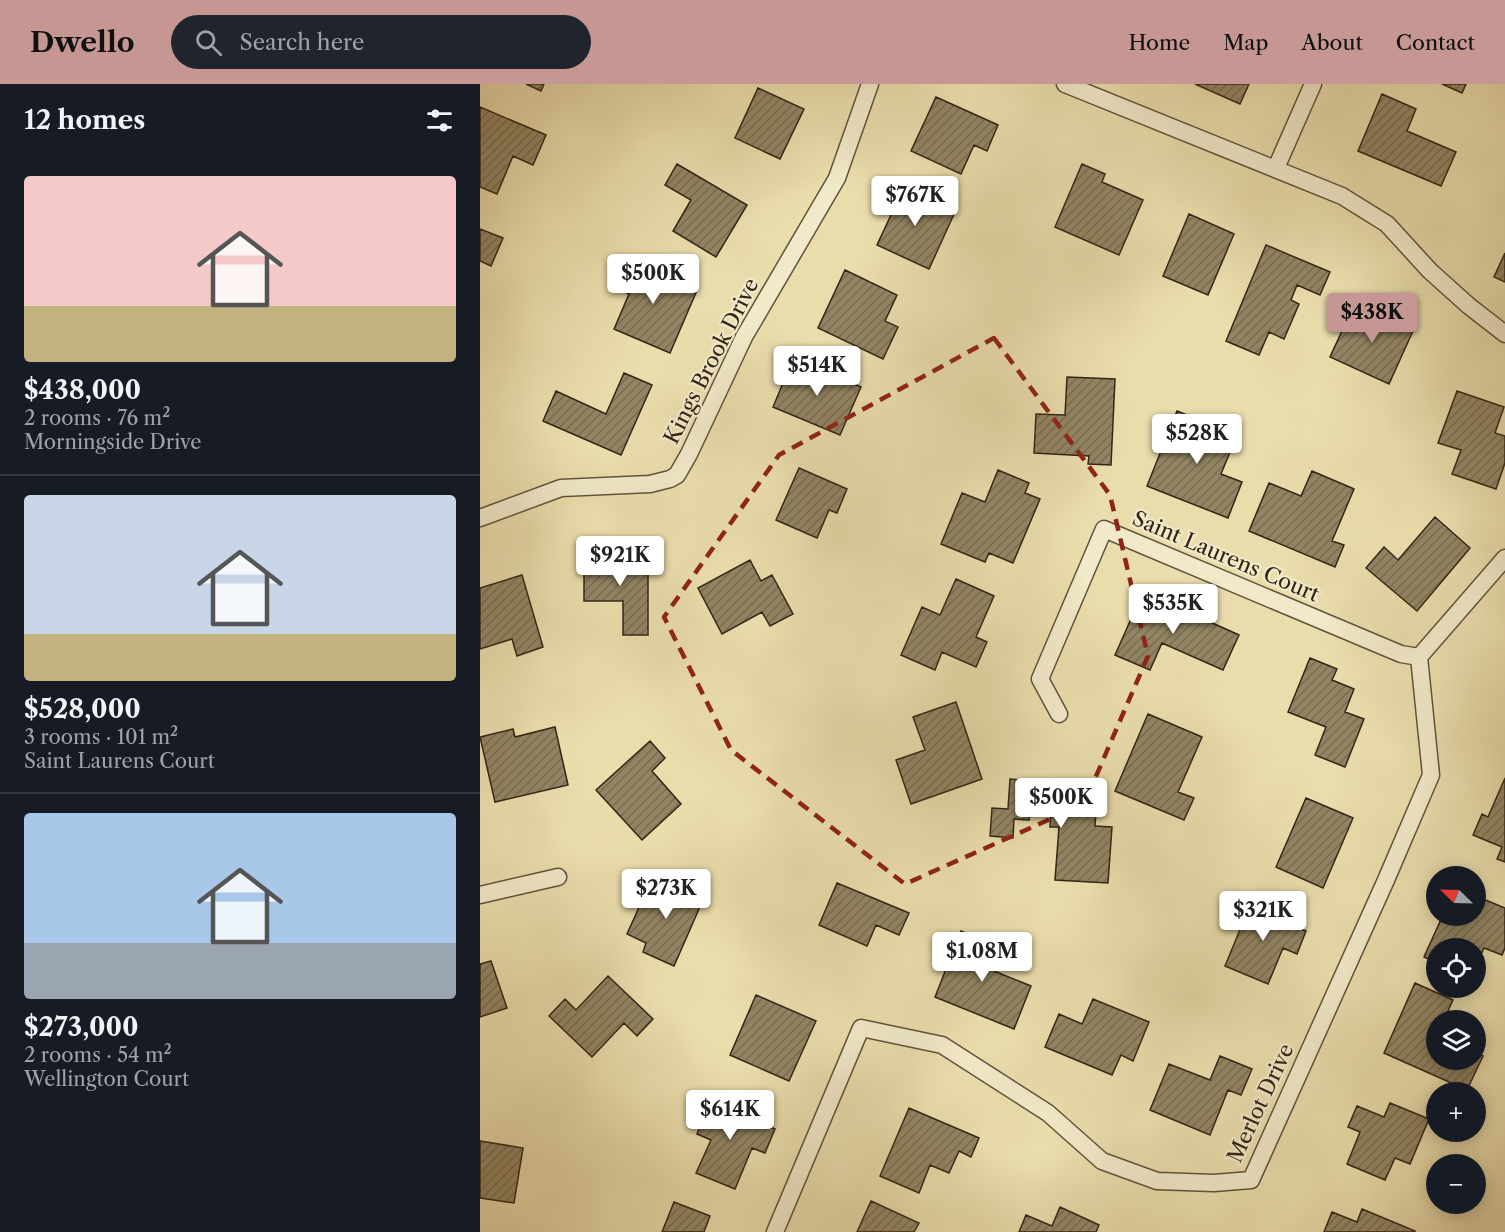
<!DOCTYPE html>
<meta charset="utf-8">
<style>
:root{--surface:#171b24;--page:#20242c;--text:#f1f3f6;--muted:#9ea1a6;--line:#363941;--accent:#c59692}
body{margin:0;font-family:"Libre Caslon Text",serif;background:var(--page);color:var(--text);height:100vh;display:flex;flex-direction:column;font-size:22px;white-space:nowrap}
*{box-sizing:border-box;margin:0}
p{font-size:20px;color:var(--muted)}
.icon{flex:none;width:33px;height:33px;fill:none;stroke:currentColor;stroke-width:2;stroke-linecap:round;stroke-linejoin:round}
.map{position:relative;flex:1;overflow:hidden}
.panel{display:flex;flex-direction:column;background:var(--surface);width:480px}
.panel>*{flex:none}
.needle{width:39px;rotate:293deg}
.buttons{position:absolute;left:946px;top:782px;display:grid;gap:12px}
.buttons a{display:grid;place-items:center;width:60px;height:60px;border-radius:50%;background:var(--surface);box-shadow:0 3px 15px #0003;font-size:30px}
.price{position:absolute;translate:-50% -51px;padding:0 14px;border-radius:6px;background:#fff;color:#222;font-size:20px;line-height:39px;filter:drop-shadow(0 2px 3px #0008)}
.price::after{content:'';position:absolute;left:50%;top:36px;width:18px;height:14px;margin-left:-9px;background:inherit;clip-path:polygon(0 0,100% 0,50% 100%)}
.price.active{background:var(--accent);color:#111}
ul{padding:0;list-style:none}
li{display:grid;align-content:center;gap:12px;height:318px;padding:0 24px}
li+li{border-top:2px solid var(--line)}
li span{display:grid;place-items:center;height:186px;border-radius:6px;color:#555}
li>.icon{margin-inline-start:auto}
span .icon{width:108px;height:108px;fill:#fffc;stroke-width:1}
li b{font-size:26px}
h2{display:flex;justify-content:space-between;align-items:center;height:72px;padding:0 24px;font-size:26px}
header{display:flex;align-items:center;gap:36px;box-sizing:border-box;height:84px;padding:0 30px;background:var(--accent);color:#111}
header strong{font-size:28px}
nav{display:flex;gap:33px;margin-inline-start:auto;font-size:21px}
.search{width:420px;height:54px;background:var(--page);display:flex;align-items:center;gap:15px;box-sizing:border-box;padding:0 21px;border-radius:33px;color:var(--muted);font-size:22px}
main{display:flex;flex:1;min-height:0}
.map>svg:first-child{display:block}
.building{fill:url(#building-hatch);stroke:#322515;stroke-width:1.5}
.lines{fill:none;stroke-linecap:round;stroke-linejoin:round}
.minor-casing{stroke:#60533b;stroke-width:19}
.minor{stroke:#f1e9c9;stroke-width:16}
.marked{fill:none;stroke:#8f2418;stroke-width:4.5;stroke-dasharray:12 8;stroke-linejoin:round}
.labels{text-anchor:middle;dominant-baseline:central;stroke-width:4.5;stroke-linejoin:round;paint-order:stroke}
.street-label{font-size:21px;fill:#322515;stroke:#f1e9c9}
</style>
<header>
<strong>Dwello</strong>
<div class="search"><svg class="icon" aria-label="search" viewBox="0 0 24 24"><circle cx="10" cy="10" r="6"/><path d="M15 15l6 6"/></svg>Search here</div>
<nav><a>Home</a><a>Map</a><a>About</a><a>Contact</a></nav>
</header>
<main>
<section class="panel">
<h2>12 homes<svg class="icon" aria-label="filters" viewBox="0 0 24 24"><path d="M4 7h16M4 17h16"/><circle cx="9" cy="7" r="2"/><circle cx="15" cy="17" r="2"/></svg></h2>
<ul>
<li><span style="background:linear-gradient(#f6c9c9 70%,#c2b280 0)"><svg class="icon" aria-label="home" viewBox="0 0 24 24"><path d="M3 11l9-7 9 7M6 9v11h12V9"/></svg></span><div><b>$438,000</b><p>2 rooms · 76 m²</p><p>Morningside Drive</p></div></li>
<li><span style="background:linear-gradient(#c9d6e8 75%,#c2b280 0)"><svg class="icon" aria-label="home" viewBox="0 0 24 24"><path d="M3 11l9-7 9 7M6 9v11h12V9"/></svg></span><div><b>$528,000</b><p>3 rooms · 101 m²</p><p>Saint Laurens Court</p></div></li>
<li><span style="background:linear-gradient(#a9c7e8 70%,#9aa5b1 0)"><svg class="icon" aria-label="home" viewBox="0 0 24 24"><path d="M3 11l9-7 9 7M6 9v11h12V9"/></svg></span><div><b>$273,000</b><p>2 rooms · 54 m²</p><p>Wellington Court</p></div></li>
</ul>
</section>
<div class="map">
<svg width="1025" height="1148" viewBox="0 0 1025 1148">
<defs>
<pattern id="building-hatch" width="6" height="6" patternUnits="userSpaceOnUse" patternTransform="scale(1.5)"><rect width="6" height="6" fill="#928564"/><path d="M-1 1l2-2M0 6l6-6M5 7l2-2" fill="none" stroke="#786d51"/></pattern>
</defs>
<rect width="100%" height="100%" fill="#eaddac"/>
<filter id="stains"><feTurbulence type="fractalNoise" baseFrequency=".00333" numOctaves="4"/><feColorMatrix values="0 0 0 0 .2 0 0 0 0 .09 0 0 0 0 .02 0 0 0 .5 -.17"/></filter>
<radialGradient id="worn" r=".72"><stop offset=".6" stop-color="#630" stop-opacity="0"/><stop offset="1" stop-color="#630" stop-opacity=".3"/></radialGradient>
<path class="building" d="M 46,0 L 64,0 L 61,7 Z
M 715,0 L 769,0 L 760,20 Z
M 962,0 L 986,0 L 982,9 Z
M 278,4 L 324,25 L 300,75 L 255,54 Z
M 902,10 L 936,25 L 927,47 L 976,68 L 961,102 L 878,67 Z
M 456,13 L 518,41 L 507,67 L 494,61 L 481,90 L 431,67 Z
M 0,23 L 66,51 L 53,81 L 33,72 L 17,110 L 0,103 Z
M 197,80 L 267,121 L 236,173 L 193,147 L 211,116 L 185,101 Z
M 602,80 L 625,90 L 622,98 L 663,116 L 639,171 L 575,143 Z
M 417,102 L 475,128 L 449,185 L 397,161 L 411,131 L 405,128 Z
M 709,130 L 754,150 L 728,211 L 683,192 Z
M 0,145 L 23,154 L 11,182 L 0,177 Z
M 786,161 L 850,188 L 840,211 L 817,201 L 811,216 L 819,220 L 804,255 L 789,248 L 779,271 L 746,257 Z
M 1025,169 L 1025,198 L 1014,193 Z
M 147,173 L 218,204 L 190,269 L 134,245 L 149,210 L 134,203 Z
M 365,186 L 417,211 L 405,237 L 418,243 L 403,275 L 338,244 Z
M 874,221 L 933,247 L 909,300 L 850,273 Z
M 313,275 L 381,303 L 360,351 L 293,323 Z
M 144,289 L 172,301 L 141,371 L 63,337 L 76,307 L 126,330 Z
M 587,293 L 635,295 L 631,381 L 608,380 L 609,372 L 554,369 L 556,330 L 585,331 Z
M 977,307 L 1024,323 L 1015,349 L 1025,352 L 1025,379 L 1016,405 L 972,390 L 981,366 L 958,359 Z
M 697,327 L 757,351 L 741,390 L 762,398 L 748,434 L 667,402 Z
M 319,384 L 367,405 L 357,429 L 349,426 L 337,454 L 296,436 Z
M 518,386 L 549,399 L 545,409 L 560,415 L 533,479 L 509,469 L 505,478 L 461,460 L 482,409 L 505,418 Z
M 832,387 L 874,405 L 852,457 L 864,461 L 855,483 L 769,447 L 789,399 L 821,412 Z
M 955,433 L 990,464 L 937,527 L 886,484 L 904,463 L 918,476 Z
M 168,471 L 168,551 L 143,551 L 143,517 L 104,517 L 104,472 Z
M 270,476 L 281,497 L 292,491 L 313,530 L 290,542 L 282,528 L 242,550 L 218,504 Z
M 42,491 L 63,563 L 37,572 L 32,555 L 0,565 L 0,504 Z
M 476,495 L 514,512 L 496,553 L 507,558 L 496,583 L 462,568 L 455,586 L 421,571 L 442,523 L 460,531 Z
M 663,508 L 759,551 L 743,586 L 682,559 L 670,586 L 635,571 Z
M 830,574 L 857,585 L 852,596 L 874,605 L 865,628 L 884,635 L 865,683 L 835,671 L 846,643 L 808,628 Z
M 476,618 L 502,695 L 431,720 L 416,676 L 445,666 L 433,633 Z
M 668,630 L 722,653 L 698,708 L 714,714 L 704,736 L 635,707 Z
M 75,643 L 88,701 L 15,718 L 0,653 L 33,645 L 35,653 Z
M 170,657 L 185,674 L 172,687 L 201,720 L 162,756 L 116,706 Z
M 1025,694 L 1025,778 L 1017,775 L 1022,763 L 993,751 L 1002,730 L 1008,733 Z
M 530,695 L 581,699 L 580,711 L 617,714 L 615,742 L 632,743 L 628,799 L 575,796 L 579,743 L 570,743 L 571,725 L 550,724 L 549,736 L 534,735 L 533,754 L 510,752 L 512,724 L 528,725 Z
M 826,714 L 873,734 L 843,804 L 796,783 Z
M 199,797 L 226,809 L 194,882 L 163,868 L 166,859 L 147,850 L 170,799 L 193,809 Z
M 357,799 L 429,829 L 419,851 L 396,841 L 387,862 L 339,841 Z
M 996,812 L 1025,824 L 1025,864 L 1022,871 L 1004,864 L 996,882 L 996,864 L 957,864 L 957,879 L 944,873 L 963,831 L 996,831 Z
M 773,814 L 801,825 L 797,836 L 826,847 L 817,870 L 803,864 L 788,900 L 745,882 Z
M 481,847 L 523,864 L 514,887 L 551,902 L 534,945 L 455,913 Z
M 11,877 L 27,924 L 0,933 L 0,880 Z
M 128,892 L 173,935 L 157,952 L 144,939 L 112,973 L 69,932 L 85,915 L 96,926 Z
M 935,899 L 973,916 L 964,936 L 957,936 L 957,975 L 996,975 L 996,969 L 1003,972 L 987,1006 L 904,969 Z
M 276,911 L 336,937 L 309,997 L 250,971 Z
M 613,915 L 669,938 L 653,977 L 641,971 L 632,991 L 565,963 L 579,930 L 602,940 Z
M 740,972 L 772,985 L 761,1011 L 748,1006 L 730,1051 L 670,1026 L 689,980 L 730,996 Z
M 233,1010 L 264,1023 L 261,1031 L 295,1045 L 285,1069 L 272,1064 L 255,1105 L 216,1089 L 231,1056 L 217,1050 Z
M 910,1019 L 949,1035 L 930,1080 L 915,1074 L 905,1096 L 867,1080 L 880,1048 L 868,1043 L 877,1022 L 904,1033 Z
M 429,1024 L 499,1054 L 491,1073 L 479,1067 L 469,1089 L 450,1081 L 439,1109 L 400,1092 Z
M 0,1057 L 43,1064 L 34,1119 L 0,1114 Z
M 391,1117 L 439,1139 L 434,1148 L 377,1148 Z
M 194,1118 L 230,1132 L 224,1148 L 182,1148 Z
M 580,1123 L 619,1141 L 616,1148 L 539,1148 L 546,1131 L 572,1142 Z
M 882,1125 L 935,1147 L 935,1148 L 844,1148 L 852,1128 L 877,1138 Z"/>
<g class="lines">
<defs>
<path id="minor" d="M 585,0 L 862,112 L 907,140 L 950,187 L 989,222 L 1025,250
M 796,84 L 833,0
M 0,434 L 81,404 L 170,400 L 190,395 L 197,391 L 209,370 L 264,253 L 357,94 L 390,0
M 579,630 L 560,595 L 624,445 L 921,570 L 939,573
M 0,811 L 78,793
M 295,1148 L 381,944 L 462,961 L 568,1029 L 622,1077 L 677,1097 L 734,1099 L 771,1096 L 906,796 L 951,691 L 939,573 L 1025,474"/>
</defs>
<use href="#minor" class="minor-casing"/>
<use href="#minor" class="minor"/>
</g>
<path class="marked" d="M 514,254 L 630,411 L 668,572 L 604,720 L 425,800 L 251,666 L 184,533 L 299,371 Z"/>
<g class="labels">
<g class="street-label">
<text transform="translate(231 277) rotate(-63)">Kings Brook Drive</text>
<text transform="translate(746 472) rotate(23)">Saint Laurens Court</text>
<text transform="translate(780 1019) rotate(-65)">Merlot Drive</text>
</g>
</g>
<rect width="100%" height="100%" filter="url(#stains)"/>
<rect width="100%" height="100%" fill="url(#worn)"/>
</svg>
<div class="buttons">
<a><svg class="needle" viewBox="-14 -14 28 28"><path d="M0-13l5 13h-10z" fill="#e53935"/><path d="M0 13l5-13h-10z" fill="#9ea1a6"/></svg></a>
<a><svg class="icon" aria-label="locate" viewBox="0 0 24 24"><circle cx="12" cy="12" r="6"/><path d="M12 2v4M12 18v4M2 12h4M18 12h4"/></svg></a>
<a><svg class="icon" aria-label="layers" viewBox="0 0 24 24"><path d="M12 4l9 5-9 5-9-5zM3 14l9 5 9-5"/></svg></a>
<a>+</a>
<a>−</a>
</div>
<b class="price" style="left:435px;top:143px">$767K</b>
<b class="price" style="left:173px;top:221px">$500K</b>
<b class="price active" style="left:892px;top:260px">$438K</b>
<b class="price" style="left:337px;top:313px">$514K</b>
<b class="price" style="left:717px;top:381px">$528K</b>
<b class="price" style="left:140px;top:503px">$921K</b>
<b class="price" style="left:693px;top:551px">$535K</b>
<b class="price" style="left:581px;top:745px">$500K</b>
<b class="price" style="left:186px;top:836px">$273K</b>
<b class="price" style="left:783px;top:858px">$321K</b>
<b class="price" style="left:502px;top:899px">$1.08M</b>
<b class="price" style="left:250px;top:1057px">$614K</b>
</div>
</main>
